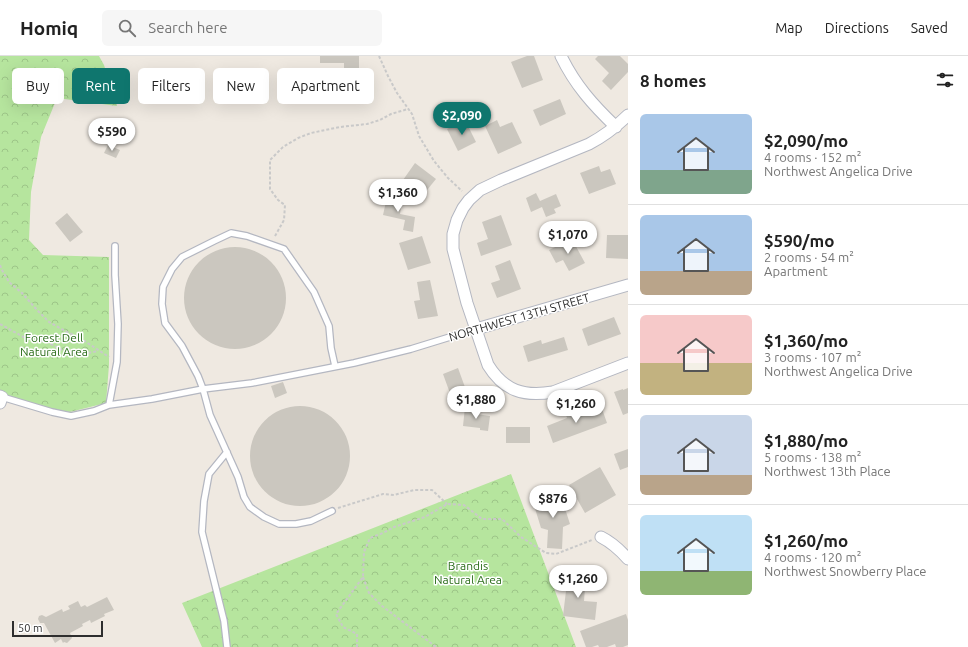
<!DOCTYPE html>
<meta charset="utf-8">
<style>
:root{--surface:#fff;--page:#f6f6f6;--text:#222;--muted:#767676;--line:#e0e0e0;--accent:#0f766e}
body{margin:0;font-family:Ubuntu,sans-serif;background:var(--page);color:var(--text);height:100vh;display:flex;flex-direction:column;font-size:15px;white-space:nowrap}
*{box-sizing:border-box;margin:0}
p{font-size:13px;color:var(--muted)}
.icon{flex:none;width:22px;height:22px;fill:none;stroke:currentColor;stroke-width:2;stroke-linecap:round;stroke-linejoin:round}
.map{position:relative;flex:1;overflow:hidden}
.drawer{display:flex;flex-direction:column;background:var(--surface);width:340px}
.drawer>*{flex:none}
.banner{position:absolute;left:12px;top:12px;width:380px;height:36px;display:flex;gap:8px}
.scale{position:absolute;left:12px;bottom:10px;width:91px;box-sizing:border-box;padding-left:4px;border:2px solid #2e2e2e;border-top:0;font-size:11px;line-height:14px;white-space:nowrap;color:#2e2e2e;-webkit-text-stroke:3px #fff;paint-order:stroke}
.price{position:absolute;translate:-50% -34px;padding:0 9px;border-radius:14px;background:#fff;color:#222;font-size:13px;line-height:26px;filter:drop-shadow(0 1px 2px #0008)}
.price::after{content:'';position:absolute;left:50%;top:24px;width:12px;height:9px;margin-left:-6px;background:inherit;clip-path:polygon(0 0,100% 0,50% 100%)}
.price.selected{background:var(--accent);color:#fff}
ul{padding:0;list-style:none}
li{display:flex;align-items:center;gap:12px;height:100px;padding:0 12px}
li+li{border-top:1px solid var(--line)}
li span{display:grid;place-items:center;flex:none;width:112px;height:80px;border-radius:6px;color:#555}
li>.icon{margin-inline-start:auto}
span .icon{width:48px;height:48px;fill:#fffc;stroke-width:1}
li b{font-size:17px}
h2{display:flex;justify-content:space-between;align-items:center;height:48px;padding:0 12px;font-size:17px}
.pill{padding:0 14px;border-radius:6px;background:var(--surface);box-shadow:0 4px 16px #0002;font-size:14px;line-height:36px}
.pill.selected{background:var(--accent);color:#fff}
header{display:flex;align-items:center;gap:24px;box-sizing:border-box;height:56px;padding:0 20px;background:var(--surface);border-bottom:1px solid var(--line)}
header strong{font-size:19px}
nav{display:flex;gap:22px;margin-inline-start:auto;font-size:14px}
.search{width:280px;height:36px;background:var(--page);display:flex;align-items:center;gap:10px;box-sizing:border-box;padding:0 14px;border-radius:6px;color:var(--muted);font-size:15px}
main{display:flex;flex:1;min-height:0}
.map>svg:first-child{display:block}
.park{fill:url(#park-crowns)}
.building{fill:#cbc7bf}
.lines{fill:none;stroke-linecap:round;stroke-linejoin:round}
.lane-casing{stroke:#b4b7c1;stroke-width:8}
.street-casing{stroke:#b4b7c1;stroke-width:13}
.path{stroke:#c9c9c9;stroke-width:2;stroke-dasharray:3 2;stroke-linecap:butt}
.lane{stroke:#fff;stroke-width:5.5}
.street{stroke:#fff;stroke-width:11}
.labels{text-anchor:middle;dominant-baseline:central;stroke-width:3;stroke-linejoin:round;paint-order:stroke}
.street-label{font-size:12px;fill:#2e2e2e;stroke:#fff}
.park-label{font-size:12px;fill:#2c6e1b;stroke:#fff}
</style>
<header>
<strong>Homiq</strong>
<div class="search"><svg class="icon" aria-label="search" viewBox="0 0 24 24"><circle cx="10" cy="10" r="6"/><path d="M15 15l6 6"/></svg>Search here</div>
<nav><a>Map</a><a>Directions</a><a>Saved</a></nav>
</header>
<main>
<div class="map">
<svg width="628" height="591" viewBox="0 0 628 591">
<defs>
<pattern id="park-crowns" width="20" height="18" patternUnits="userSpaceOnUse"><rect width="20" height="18" fill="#b6e59e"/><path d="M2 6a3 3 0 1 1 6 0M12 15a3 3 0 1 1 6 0" fill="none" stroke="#9dc588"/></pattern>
</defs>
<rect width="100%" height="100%" fill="#efe9e1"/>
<path class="park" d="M 0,0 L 99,0 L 104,9 L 117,50 L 57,42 L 41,81 L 31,136 L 29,184 L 43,199 L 109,201 L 109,309 L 106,347 L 70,356 L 52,354 L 0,337 Z
M 511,418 L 576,591 L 202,591 L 182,547 Z"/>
<path class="building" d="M 320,0 L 359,0 L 359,23 L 344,23 L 344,7 L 320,7 Z
M 527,0 L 534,0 L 543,24 L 522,32 L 511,6 Z
M 598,0 L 620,0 L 628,8 L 628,16 L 611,34 L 602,25 L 609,17 L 595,3 Z
M 560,43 L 566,58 L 540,70 L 533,54 Z
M 465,64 L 476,86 L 458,95 L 447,73 Z
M 497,64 L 500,71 L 512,66 L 522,87 L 498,98 L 485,70 Z
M 108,89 L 120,94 L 116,102 L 104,97 Z
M 415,107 L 436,123 L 423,139 L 403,124 Z
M 599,110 L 601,116 L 610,113 L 616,128 L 589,138 L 580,117 Z
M 536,137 L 540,145 L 556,138 L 561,150 L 554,153 L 556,157 L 546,161 L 542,151 L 531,156 L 526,142 Z
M 387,141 L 402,144 L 400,158 L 415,161 L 413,176 L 403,174 L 405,164 L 383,159 Z
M 67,157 L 83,176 L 70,186 L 55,167 Z
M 501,159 L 512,189 L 481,200 L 477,187 L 488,183 L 482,166 Z
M 607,179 L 628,179 L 628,203 L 606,202 Z
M 422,180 L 431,207 L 408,214 L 399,187 Z
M 572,183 L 585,207 L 569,215 L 563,204 L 556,207 L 549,194 Z
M184 242a51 51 0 1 1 102 0a51 51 0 1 1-102 0Z
M 510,204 L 521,233 L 497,242 L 491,227 L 500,224 L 495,210 Z
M 430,224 L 438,260 L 418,263 L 414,245 L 420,244 L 417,226 Z
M 614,261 L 621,278 L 588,290 L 582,273 Z
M 564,281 L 568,294 L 528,306 L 523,290 L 541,284 L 542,288 Z
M 458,312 L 466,334 L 451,340 L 443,318 Z
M 283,326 L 287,337 L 275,342 L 271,330 Z
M 628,332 L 628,357 L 623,359 L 614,336 L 623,333 L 623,334 Z
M250 400a50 50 0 1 1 100 0a50 50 0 1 1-100 0Z
M 601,350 L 607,367 L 553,387 L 547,370 L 567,362 L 565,356 L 575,352 L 578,359 Z
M 465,351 L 477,353 L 476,358 L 490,360 L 488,375 L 480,374 L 480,372 L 463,370 Z
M 506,371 L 530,371 L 530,387 L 506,387 Z
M 628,393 L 628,411 L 620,414 L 614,398 Z
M 600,411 L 616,439 L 585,457 L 569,429 Z
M 560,437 L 570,468 L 563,471 L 562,493 L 547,492 L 548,474 L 541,472 L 533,446 Z
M 568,518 L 586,520 L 584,545 L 597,546 L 595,564 L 563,560 Z
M 107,541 L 114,554 L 104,558 L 105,560 L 91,567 L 90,564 L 82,568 L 83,570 L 70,577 L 72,582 L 67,587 L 64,586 L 63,587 L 61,583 L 55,587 L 44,567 L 40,567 L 38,563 L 39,560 L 42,559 L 46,561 L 62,553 L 63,556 L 70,553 L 68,550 L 78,545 L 81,551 L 85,549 L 87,551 Z
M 626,558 L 628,564 L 628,589 L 623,591 L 616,591 L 615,588 L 607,591 L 599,591 L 598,589 L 592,591 L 586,591 L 580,575 Z"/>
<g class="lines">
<defs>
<path id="lane" d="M 2,341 L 52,356 L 71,360 L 94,355 L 109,349 L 152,343 L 203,333 L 252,327 L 354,307 L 411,293 L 476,273
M 109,349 L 117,306 L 118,268 L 115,219 L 115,190
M 227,396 L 209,418 L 204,445 L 202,476 L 224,565 L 227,591
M 332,455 L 311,465 L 296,468 L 279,468 L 264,461 L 250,451 L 244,441 L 238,421 L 210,359 L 203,333 L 198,320 L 182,290 L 165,267 L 162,248 L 163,231 L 172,213 L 182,201 L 214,185 L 231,177 L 247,180 L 284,193 L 314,236 L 329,270 L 331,292 L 335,310"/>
<path id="street" d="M 561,0 C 575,29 593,49 616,71
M 628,59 C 616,71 604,80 589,88 L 501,124 L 480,134 L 469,144 L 463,152 L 457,164 L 453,178 L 453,193 L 467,247 L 488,309 C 504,335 524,341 553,336 L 628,307
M 476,273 L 628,229
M 0,340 L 2,341 L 0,347
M 601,481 C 611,486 620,494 628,503"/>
</defs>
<use href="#lane" class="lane-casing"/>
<use href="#street" class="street-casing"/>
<path class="path" d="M 379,0 L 388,20 L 397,37 L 412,58 L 419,80 L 434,105 L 448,122 L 462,135
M 275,180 L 284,164 L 285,149 L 278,144 L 270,133 L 270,104 L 283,91 L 298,82 L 311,77 L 340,71 L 367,68 L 380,64 L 391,58 L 408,53
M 0,209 L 2,214 L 9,226 L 22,237 L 37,254 L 49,266 L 65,275 L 80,282 L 109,301
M 0,268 L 27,283 L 47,286 L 64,295 L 83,298 L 98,295
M 338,452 L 383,438 L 394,439 L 414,434 L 432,434 L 447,448
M 363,521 L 369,537 L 382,550 L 436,591
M 357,591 L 357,578 L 343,571 L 336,558 L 363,521 L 364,496 L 370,482 L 383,477 L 394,471 L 425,461 L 447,448 L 464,449 L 482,463 L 502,463 L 521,481 L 546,497 L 556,498 L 592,484"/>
<use href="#lane" class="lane"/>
<use href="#street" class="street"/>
</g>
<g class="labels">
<g class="street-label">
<text transform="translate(519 261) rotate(-16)">NORTHWEST 13TH STREET</text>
</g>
<g class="park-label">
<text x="54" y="281">Forest Dell<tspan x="54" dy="14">Natural Area</tspan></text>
<text x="468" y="509">Brandis<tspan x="468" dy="14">Natural Area</tspan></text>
</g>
</g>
</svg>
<div class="scale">50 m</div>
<b class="price selected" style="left:462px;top:80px">$2,090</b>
<b class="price" style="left:112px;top:96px">$590</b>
<b class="price" style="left:398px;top:157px">$1,360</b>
<b class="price" style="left:568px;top:199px">$1,070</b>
<b class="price" style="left:476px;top:364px">$1,880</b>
<b class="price" style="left:576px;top:368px">$1,260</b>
<b class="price" style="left:553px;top:463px">$876</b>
<b class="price" style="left:578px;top:543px">$1,260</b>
<div class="banner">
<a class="pill">Buy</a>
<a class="pill selected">Rent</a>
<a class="pill">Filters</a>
<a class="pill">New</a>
<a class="pill">Apartment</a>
</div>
</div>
<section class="drawer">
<h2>8 homes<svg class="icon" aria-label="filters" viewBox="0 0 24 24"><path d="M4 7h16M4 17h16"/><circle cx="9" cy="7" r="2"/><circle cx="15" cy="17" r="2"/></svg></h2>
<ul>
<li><span style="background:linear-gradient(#a9c7e8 70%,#7fa58c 0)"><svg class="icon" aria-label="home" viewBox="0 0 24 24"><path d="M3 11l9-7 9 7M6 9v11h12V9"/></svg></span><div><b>$2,090/mo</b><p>4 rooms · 152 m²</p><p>Northwest Angelica Drive</p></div></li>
<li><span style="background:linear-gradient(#a9c7e8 70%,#b9a48a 0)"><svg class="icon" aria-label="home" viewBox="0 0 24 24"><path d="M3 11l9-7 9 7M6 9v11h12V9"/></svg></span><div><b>$590/mo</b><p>2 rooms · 54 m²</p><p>Apartment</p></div></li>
<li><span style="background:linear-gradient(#f6c9c9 60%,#c2b280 0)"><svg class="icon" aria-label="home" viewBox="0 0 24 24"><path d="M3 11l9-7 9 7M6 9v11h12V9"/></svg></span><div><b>$1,360/mo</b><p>3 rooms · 107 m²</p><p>Northwest Angelica Drive</p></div></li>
<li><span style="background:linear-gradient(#c9d6e8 75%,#b9a48a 0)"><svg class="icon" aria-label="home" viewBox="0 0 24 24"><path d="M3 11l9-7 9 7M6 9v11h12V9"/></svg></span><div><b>$1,880/mo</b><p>5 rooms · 138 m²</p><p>Northwest 13th Place</p></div></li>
<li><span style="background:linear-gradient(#bfe0f5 70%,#8fb573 0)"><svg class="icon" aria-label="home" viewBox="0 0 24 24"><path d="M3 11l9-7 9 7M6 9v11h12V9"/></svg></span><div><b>$1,260/mo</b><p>4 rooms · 120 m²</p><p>Northwest Snowberry Place</p></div></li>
</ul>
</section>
</main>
